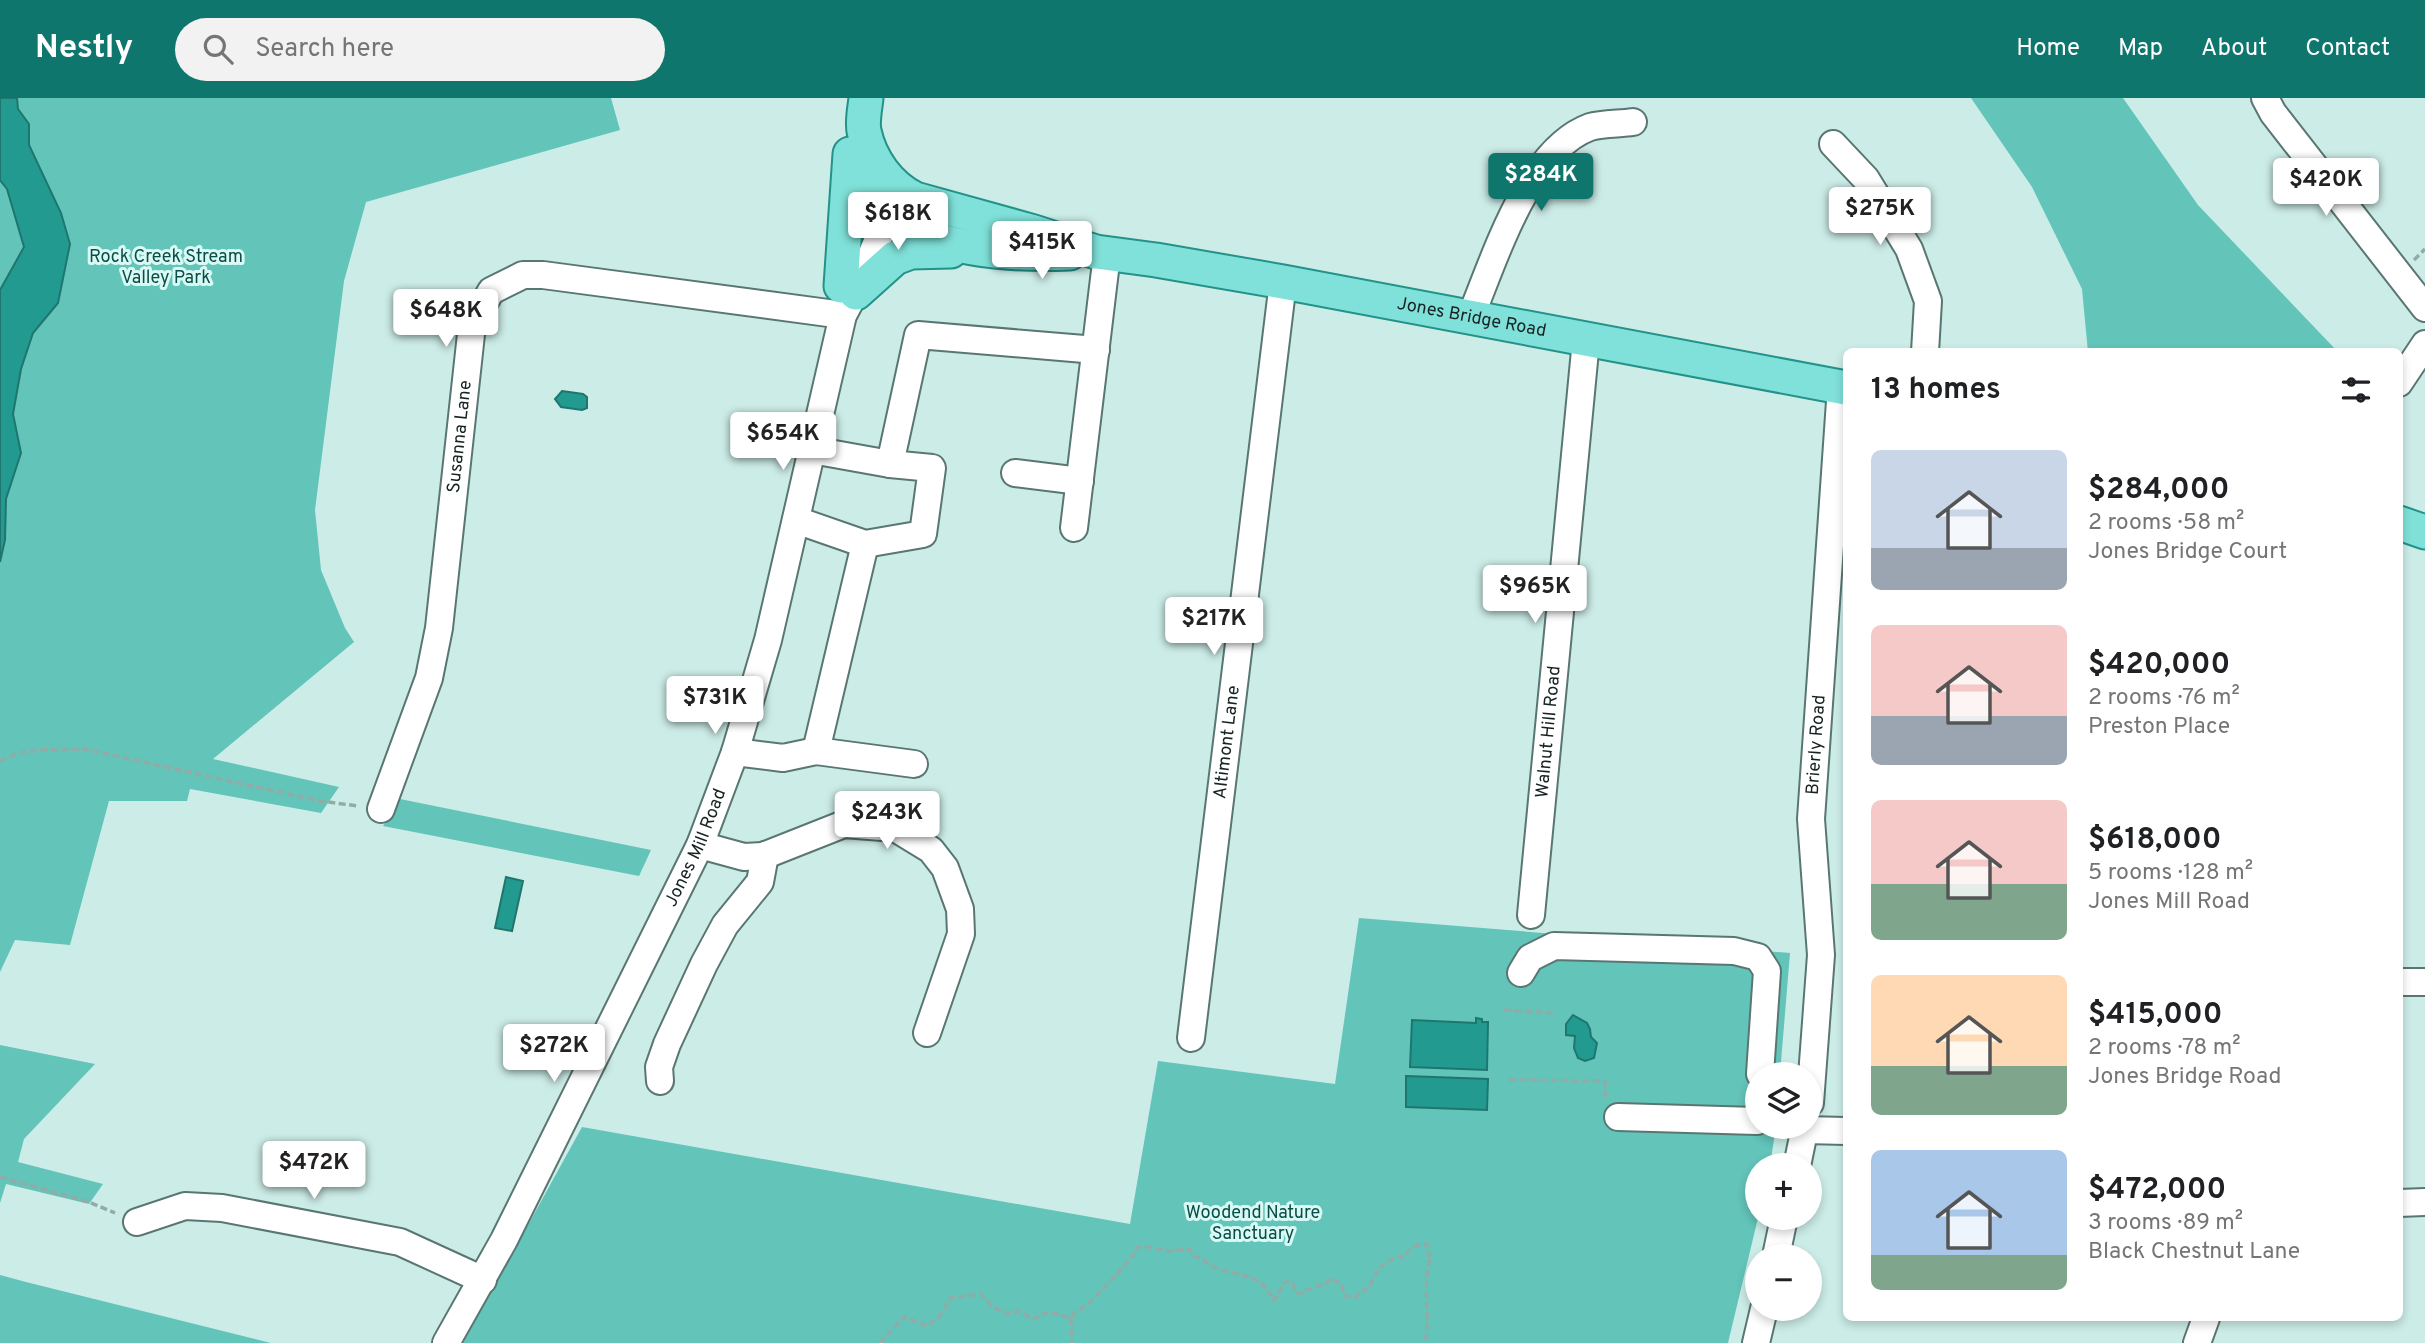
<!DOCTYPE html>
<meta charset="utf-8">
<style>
:root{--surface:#fff;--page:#f2f2f2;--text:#202124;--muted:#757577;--accent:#0f766e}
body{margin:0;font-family:Overpass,sans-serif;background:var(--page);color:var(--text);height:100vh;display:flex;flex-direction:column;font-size:26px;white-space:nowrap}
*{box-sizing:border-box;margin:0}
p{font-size:23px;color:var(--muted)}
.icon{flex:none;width:38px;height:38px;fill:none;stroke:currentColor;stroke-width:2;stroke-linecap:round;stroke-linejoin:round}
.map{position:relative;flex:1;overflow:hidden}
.details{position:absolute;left:1843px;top:250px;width:560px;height:973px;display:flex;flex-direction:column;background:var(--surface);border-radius:10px;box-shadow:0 4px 10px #0003}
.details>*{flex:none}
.fabs{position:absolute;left:1745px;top:964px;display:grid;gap:14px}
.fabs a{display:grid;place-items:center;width:77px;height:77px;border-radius:50%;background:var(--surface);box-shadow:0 4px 10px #0003;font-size:35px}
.price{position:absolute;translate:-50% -60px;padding:0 16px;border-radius:7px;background:#fff;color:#222;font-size:23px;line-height:46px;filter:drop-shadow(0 2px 4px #0008)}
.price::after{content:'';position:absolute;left:50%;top:42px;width:21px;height:16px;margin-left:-10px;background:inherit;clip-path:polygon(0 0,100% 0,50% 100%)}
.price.active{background:var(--accent);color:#fff}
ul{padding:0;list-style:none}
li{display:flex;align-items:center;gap:21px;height:175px;padding:0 28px}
li span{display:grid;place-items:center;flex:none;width:196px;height:140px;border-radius:10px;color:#555}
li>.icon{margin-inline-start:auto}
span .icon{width:84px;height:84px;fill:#fffc;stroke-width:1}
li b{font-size:30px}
h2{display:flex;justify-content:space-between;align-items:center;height:84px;padding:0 28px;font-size:30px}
header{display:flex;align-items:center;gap:42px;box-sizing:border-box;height:98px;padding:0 35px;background:var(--accent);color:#fff}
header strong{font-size:33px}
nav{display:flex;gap:38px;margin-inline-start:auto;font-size:24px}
.search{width:490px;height:63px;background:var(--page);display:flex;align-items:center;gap:18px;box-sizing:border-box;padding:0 24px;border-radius:38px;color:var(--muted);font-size:26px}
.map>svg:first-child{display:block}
.green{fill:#63c4ba}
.water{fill:#239a90;stroke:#1f766f;stroke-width:2}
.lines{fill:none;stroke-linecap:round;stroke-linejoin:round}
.minor-casing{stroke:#597672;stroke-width:30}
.major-casing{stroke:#239289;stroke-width:37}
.path{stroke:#92aba7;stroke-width:3.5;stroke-dasharray:7 3.5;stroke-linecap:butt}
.minor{stroke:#fff;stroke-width:26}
.major{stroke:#7fe1d9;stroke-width:33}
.labels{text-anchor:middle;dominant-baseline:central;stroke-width:6;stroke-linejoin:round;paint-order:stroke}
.park-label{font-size:18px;fill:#0a4c47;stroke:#d9f9f4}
.street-label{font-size:18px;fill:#172322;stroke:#d9f9f4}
</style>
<header>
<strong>Nestly</strong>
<div class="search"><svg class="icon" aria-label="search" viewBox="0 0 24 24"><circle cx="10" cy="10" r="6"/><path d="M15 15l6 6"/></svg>Search here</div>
<nav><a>Home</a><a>Map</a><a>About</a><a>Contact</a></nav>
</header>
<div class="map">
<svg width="2425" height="1245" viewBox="0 0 2425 1245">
<rect width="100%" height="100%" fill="#ccece7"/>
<path class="green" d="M 0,0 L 611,0 L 620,32 L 366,104 L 344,183 L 315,412 L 321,472 L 345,530 L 354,544 L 213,661 L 339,689 L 321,715 L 190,691 L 187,703 L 109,703 L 70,847 L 15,842 L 0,874 Z
M 1971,0 L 2123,0 L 2198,107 L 2338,254 L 2088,254 L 2082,191 L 2032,89 Z
M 400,701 L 651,752 L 639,778 L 383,728 Z
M 1359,820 L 1790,855 L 1780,976 L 1757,976 L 1757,1029 L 1776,1029 L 1770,1067 L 1757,1068 L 1758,1120 L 1728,1245 L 463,1245 L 582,1029 L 1130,1126 L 1158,963 L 1335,986 Z
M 0,947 L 95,966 L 24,1041 L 18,1064 L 103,1086 L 89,1106 L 6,1086 L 0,1105 Z
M 0,1177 L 26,1184 L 271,1245 L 0,1245 Z"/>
<path class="water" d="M 0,0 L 17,0 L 18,11 L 29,26 L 29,47 L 61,115 L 70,146 L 58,205 L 33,235 L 21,271 L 13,316 L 21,355 L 6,401 L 5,442 L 0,464 L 0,192 L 24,149 L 7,91 L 0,82 Z
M 562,293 L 583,296 L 587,299 L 587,310 L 582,312 L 561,309 L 555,301 Z
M 506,779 L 523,783 L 512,833 L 495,830 Z
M 1573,917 L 1587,925 L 1590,931 L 1591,939 L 1597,945 L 1594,960 L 1585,963 L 1578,960 L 1574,950 L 1575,938 L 1566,937 L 1566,926 Z
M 1476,920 L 1482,921 L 1482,924 L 1488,924 L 1487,972 L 1410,969 L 1412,922 L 1476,925 Z
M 1406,978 L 1488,981 L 1487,1012 L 1406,1009 Z"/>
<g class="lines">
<defs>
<g id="minor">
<path d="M 2265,0 L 2273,15 L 2425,210"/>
<path d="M 1833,46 L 1866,81 L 1909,151 L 1928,203 L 1925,254"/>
<path d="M 1470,220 C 1494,163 1527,52 1590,29 C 1603,25 1620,26 1633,24"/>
<path d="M 2399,285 L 2425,246"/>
<path d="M 812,352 L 890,366"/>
<path d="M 1015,375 L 1080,383"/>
<path d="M 796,422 L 865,446 L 923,436 L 932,370 L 890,366 L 918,237 L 1096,252"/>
<path d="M 1074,430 L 1107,156"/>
<path d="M 865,446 L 816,653 L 914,666"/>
<path d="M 735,654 L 783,660 L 816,653"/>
<path id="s1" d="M 381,711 L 429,580 L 439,530 L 472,227 L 491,193 L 523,177 L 543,177 L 843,217"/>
<path d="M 700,747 L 744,759 L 763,758 L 844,726 L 895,730 L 931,752 L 945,770 L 960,811 L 961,836 L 927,935"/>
<path id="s2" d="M 1531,817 L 1586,242"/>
<path d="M 1521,875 L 1530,860 L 1554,848 L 1734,853 L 1758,859 L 1767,873 L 1760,976"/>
<path d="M 2399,884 L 2425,884"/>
<path id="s3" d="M 1191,940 L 1283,184"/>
<path d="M 660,983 L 659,969 L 667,946 L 704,866 L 725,827 L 760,784 L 765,757"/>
<path id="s4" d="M 1810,1005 L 1821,857 L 1811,721 L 1841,289"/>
<path d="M 1618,1019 L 1757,1023"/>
<path d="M 1805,1032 L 1846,1033"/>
<path d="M 1797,1068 L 1805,1029"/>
<path d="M 2399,1105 L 2425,1104"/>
<path d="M 137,1124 L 185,1108 L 222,1110 L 400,1144 L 483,1182"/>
<path d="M 1776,1158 L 1784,1120"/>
<path id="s5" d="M 446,1245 L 504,1142 L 700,747 L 735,654 L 768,542 L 843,217 C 865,179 877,137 898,99"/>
<path d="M 1756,1245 L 1764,1211"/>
<path d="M 2197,1245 L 2206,1220"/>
</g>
<g id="major">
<path id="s6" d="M 866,0 C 865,10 862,23 864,33 C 870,62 889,88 915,101 L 1034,134 L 1096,154 L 1156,162 L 1283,184 L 1846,290"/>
<path d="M 858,65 C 881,152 995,158 1070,155"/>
<path d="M 841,188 L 850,56"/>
<path d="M 856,195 L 895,160 L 911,154 L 951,153"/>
<path d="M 2399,425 L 2425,434"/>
</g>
</defs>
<use href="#minor" class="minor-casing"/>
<use href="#major" class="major-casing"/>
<path class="path" d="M 2414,162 L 2425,151
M 0,663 L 18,655 L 38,652 L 85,651 L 320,703 L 358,708
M 1504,912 L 1555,915
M 1509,982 L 1605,983 L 1605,1001
M 0,1079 L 89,1104 L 115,1115
M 1071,1220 L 1072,1245
M 880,1245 L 904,1219 L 927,1228 L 939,1219 L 951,1200 L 981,1196 L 994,1210 L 1011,1216 L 1018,1213 L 1033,1221 L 1049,1214 L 1071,1220 C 1075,1212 1082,1211 1088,1206 C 1104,1190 1121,1173 1135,1155 L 1136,1150 L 1143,1148 L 1169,1153 L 1189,1151 L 1194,1158 C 1204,1160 1209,1168 1219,1171 C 1245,1180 1260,1174 1274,1203 L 1284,1185 L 1289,1183 L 1293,1186 L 1296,1195 L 1304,1195 L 1306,1192 L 1327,1185 L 1330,1180 L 1341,1186 L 1345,1198 L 1356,1199 L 1360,1194 L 1370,1190 C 1373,1174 1384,1163 1400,1158 L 1402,1160 L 1414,1148 L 1426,1146 L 1429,1152 L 1428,1156 L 1431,1159 C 1421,1185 1431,1218 1425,1245"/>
<use href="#minor" class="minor"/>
<use href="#major" class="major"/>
</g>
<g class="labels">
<g class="park-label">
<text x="166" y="159">Rock Creek Stream<tspan x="166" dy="21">Valley Park</tspan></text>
<text x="1253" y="1115">Woodend Nature<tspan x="1253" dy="21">Sanctuary</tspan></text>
</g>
<g class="street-label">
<text stroke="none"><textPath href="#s6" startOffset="691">Jones Bridge Road</textPath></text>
<text stroke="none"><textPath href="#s1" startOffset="383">Susanna Lane</textPath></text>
<text stroke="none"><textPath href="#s2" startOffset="184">Walnut Hill Road</textPath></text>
<text stroke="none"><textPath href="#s3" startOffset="298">Altimont Lane</textPath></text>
<text stroke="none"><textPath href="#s4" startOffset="359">Brierly Road</textPath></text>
<text stroke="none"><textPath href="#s5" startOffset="555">Jones Mill Road</textPath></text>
</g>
</g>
</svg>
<div class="fabs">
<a><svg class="icon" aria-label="layers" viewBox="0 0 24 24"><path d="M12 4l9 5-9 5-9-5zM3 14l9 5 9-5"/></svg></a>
<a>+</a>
<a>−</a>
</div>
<b class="price active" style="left:1541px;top:115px">$284K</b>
<b class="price" style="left:2326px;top:120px">$420K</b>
<b class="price" style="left:1880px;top:149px">$275K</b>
<b class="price" style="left:898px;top:154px">$618K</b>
<b class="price" style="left:1042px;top:183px">$415K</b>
<b class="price" style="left:446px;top:251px">$648K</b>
<b class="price" style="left:783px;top:374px">$654K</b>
<b class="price" style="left:1535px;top:527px">$965K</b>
<b class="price" style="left:1214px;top:559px">$217K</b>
<b class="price" style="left:715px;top:638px">$731K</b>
<b class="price" style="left:887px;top:753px">$243K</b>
<b class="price" style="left:554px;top:986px">$272K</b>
<b class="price" style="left:314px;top:1103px">$472K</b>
<section class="details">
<h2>13 homes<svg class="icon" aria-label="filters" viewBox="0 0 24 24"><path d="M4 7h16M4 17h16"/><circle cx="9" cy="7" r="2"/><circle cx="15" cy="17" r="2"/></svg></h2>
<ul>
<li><span style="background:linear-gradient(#c9d6e8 70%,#9aa5b1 0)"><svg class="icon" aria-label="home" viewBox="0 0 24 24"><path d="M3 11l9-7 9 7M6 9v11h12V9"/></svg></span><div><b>$284,000</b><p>2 rooms · 58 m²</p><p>Jones Bridge Court</p></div></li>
<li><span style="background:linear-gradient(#f6c9c9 65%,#9aa5b1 0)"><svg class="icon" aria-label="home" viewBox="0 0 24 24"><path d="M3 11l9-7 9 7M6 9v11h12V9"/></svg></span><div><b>$420,000</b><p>2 rooms · 76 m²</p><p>Preston Place</p></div></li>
<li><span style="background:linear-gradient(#f6c9c9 60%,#7fa58c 0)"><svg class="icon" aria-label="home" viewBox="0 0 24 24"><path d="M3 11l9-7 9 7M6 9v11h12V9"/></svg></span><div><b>$618,000</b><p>5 rooms · 128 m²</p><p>Jones Mill Road</p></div></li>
<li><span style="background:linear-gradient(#ffd9b3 65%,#7fa58c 0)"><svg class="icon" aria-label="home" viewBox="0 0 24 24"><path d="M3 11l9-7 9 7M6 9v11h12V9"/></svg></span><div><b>$415,000</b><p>2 rooms · 78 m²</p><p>Jones Bridge Road</p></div></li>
<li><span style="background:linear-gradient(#a9c7e8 75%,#7fa58c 0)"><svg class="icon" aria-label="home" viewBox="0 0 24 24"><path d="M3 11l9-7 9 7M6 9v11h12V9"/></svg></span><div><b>$472,000</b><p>3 rooms · 89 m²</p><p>Black Chestnut Lane</p></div></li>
</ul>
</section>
</div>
